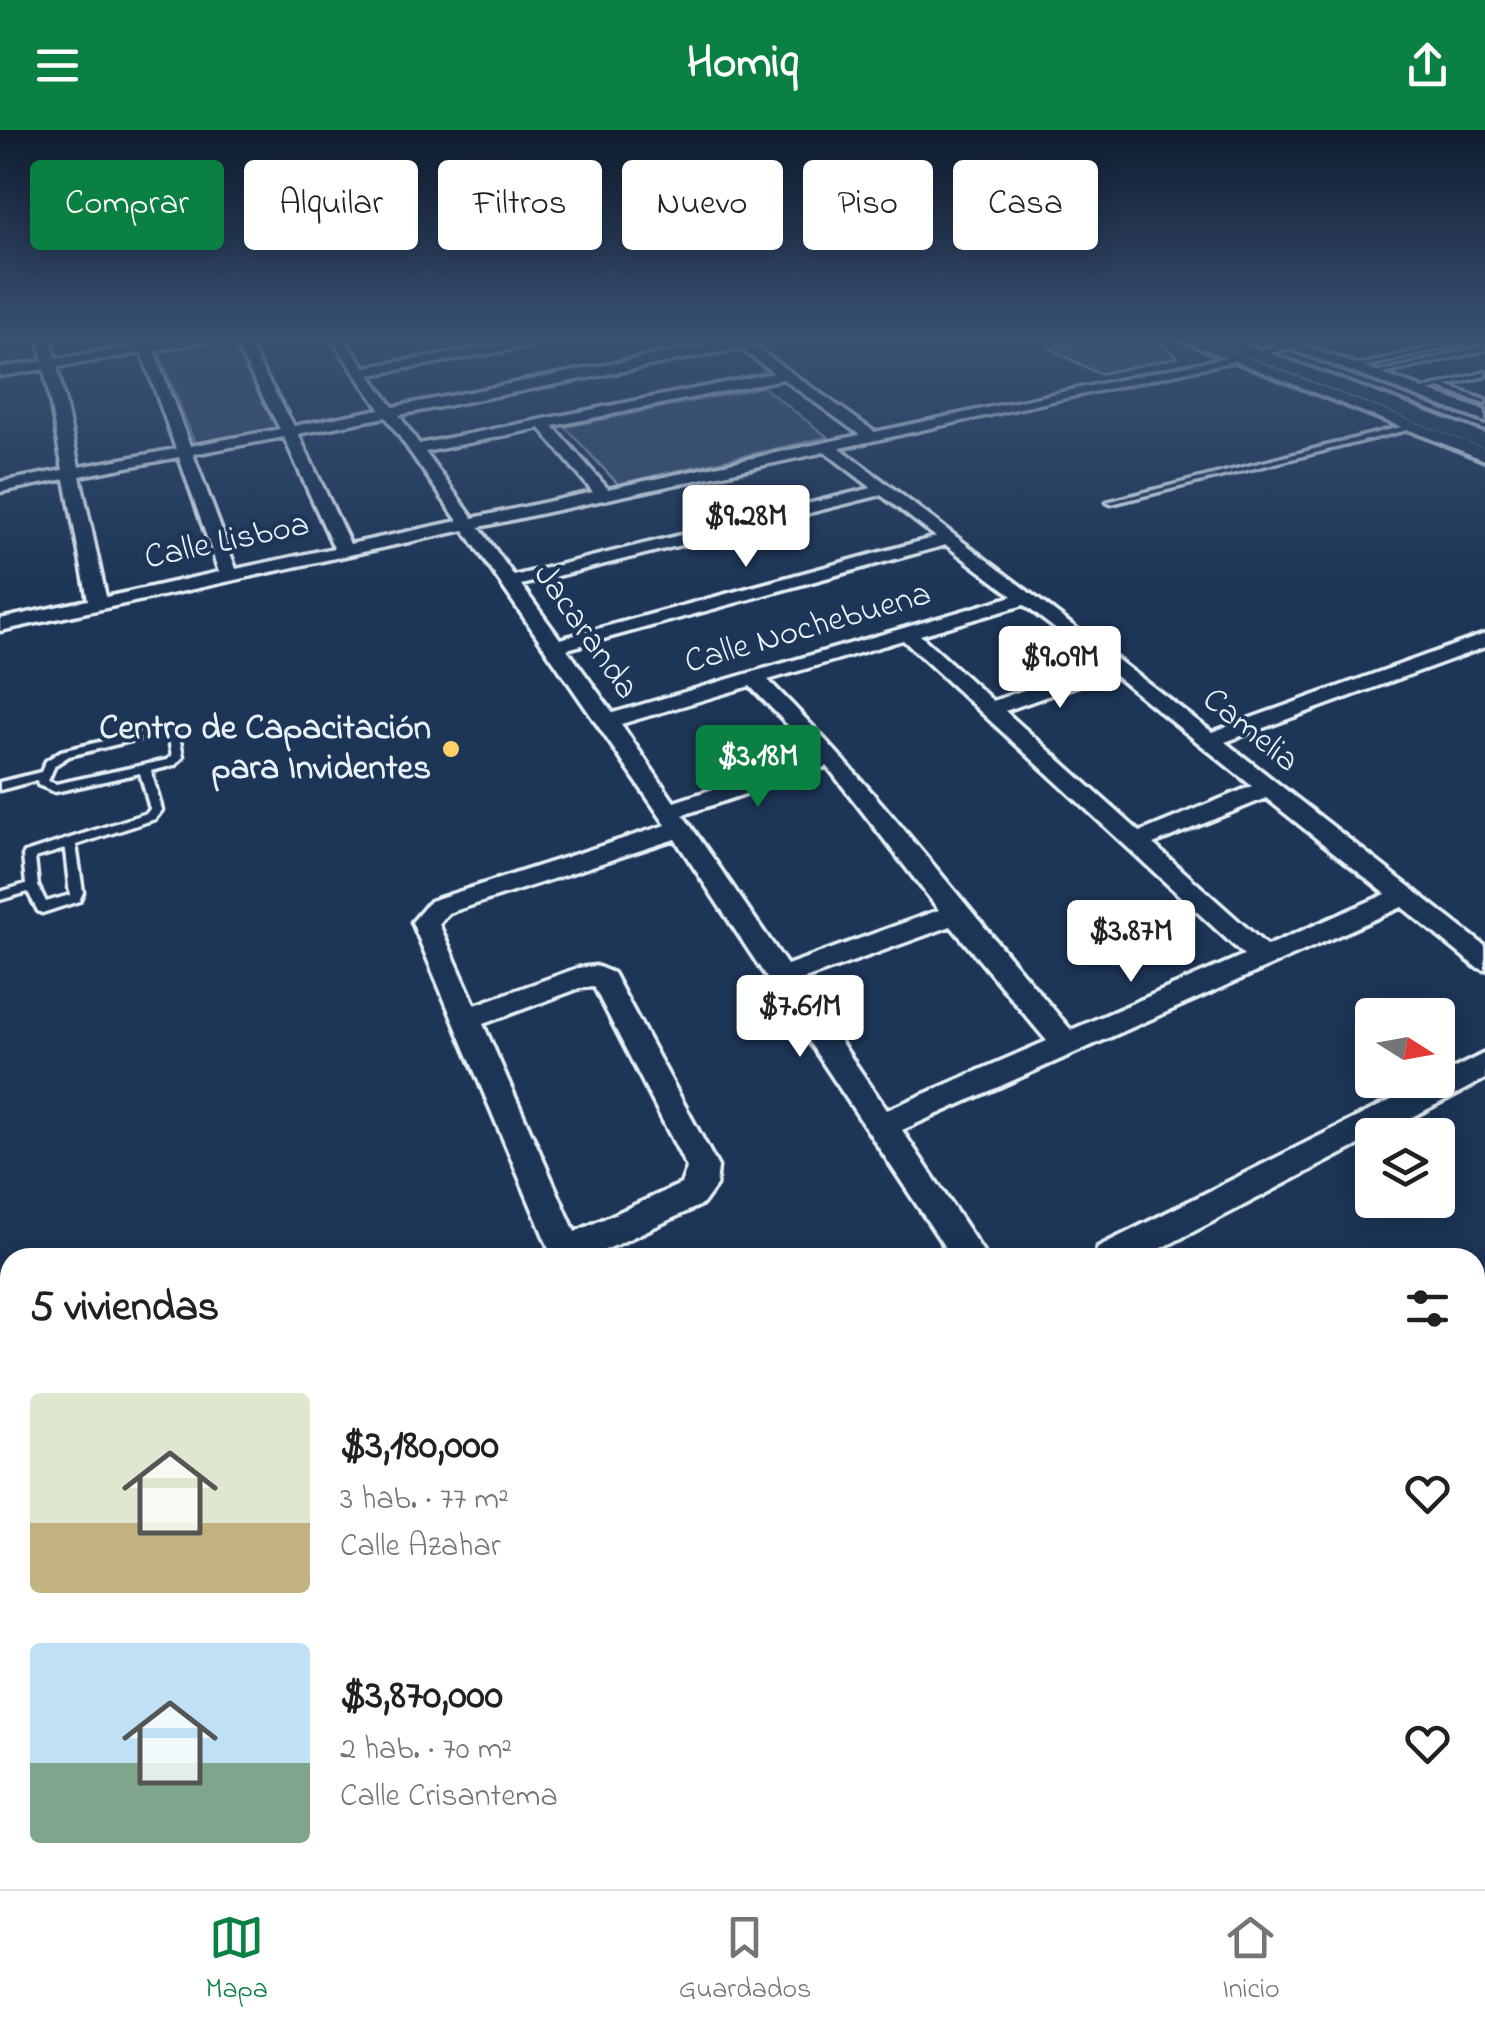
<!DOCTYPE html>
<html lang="es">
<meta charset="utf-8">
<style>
:root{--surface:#fff;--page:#f6f6f6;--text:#202124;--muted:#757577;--line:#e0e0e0;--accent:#0b8043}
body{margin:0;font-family:"Indie Flower",sans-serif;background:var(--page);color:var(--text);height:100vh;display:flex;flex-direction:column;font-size:38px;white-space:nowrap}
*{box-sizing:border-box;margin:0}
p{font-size:32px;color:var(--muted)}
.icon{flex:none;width:55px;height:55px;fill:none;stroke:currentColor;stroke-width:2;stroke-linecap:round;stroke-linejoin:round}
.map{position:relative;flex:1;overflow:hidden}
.drawer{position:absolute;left:0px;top:1118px;width:1485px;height:642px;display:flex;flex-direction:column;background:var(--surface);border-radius:30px 30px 0 0;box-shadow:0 5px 25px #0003}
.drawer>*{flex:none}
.guide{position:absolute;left:30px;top:30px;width:1425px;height:90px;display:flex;gap:20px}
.needle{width:65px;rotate:101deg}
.tools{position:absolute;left:1355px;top:868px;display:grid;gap:20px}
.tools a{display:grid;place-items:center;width:100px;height:100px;border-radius:10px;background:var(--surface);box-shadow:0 5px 25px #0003;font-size:50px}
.price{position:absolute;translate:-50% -85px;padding:0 22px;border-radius:10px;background:#fff;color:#222;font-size:32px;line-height:65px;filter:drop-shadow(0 2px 5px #0008)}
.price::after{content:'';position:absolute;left:50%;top:60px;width:30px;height:22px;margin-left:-15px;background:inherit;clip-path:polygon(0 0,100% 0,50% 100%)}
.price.current{background:var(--accent);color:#fff}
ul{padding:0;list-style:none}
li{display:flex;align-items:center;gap:30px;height:250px;padding:0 30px}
li span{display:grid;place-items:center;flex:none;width:280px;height:200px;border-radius:10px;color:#555}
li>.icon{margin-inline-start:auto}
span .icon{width:120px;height:120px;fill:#fffc;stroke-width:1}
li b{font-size:42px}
h2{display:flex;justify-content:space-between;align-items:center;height:120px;padding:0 30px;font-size:42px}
.tag{padding:0 35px;border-radius:10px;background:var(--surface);box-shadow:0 5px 25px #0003;font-size:35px;line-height:90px}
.tag.current{background:var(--accent);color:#fff}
header{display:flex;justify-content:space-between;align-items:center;height:130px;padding:0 30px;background:var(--accent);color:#fff;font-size:45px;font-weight:700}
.dock{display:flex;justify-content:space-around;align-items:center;height:140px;border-top:2px solid var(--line);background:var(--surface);font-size:28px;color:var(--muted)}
.dock a{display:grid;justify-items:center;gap:5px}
.dock .current{color:var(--accent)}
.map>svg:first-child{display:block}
.green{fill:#374d6c;stroke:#909fb2;stroke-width:2.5}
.building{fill:#495e7a;stroke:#e8f1f8;stroke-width:2.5}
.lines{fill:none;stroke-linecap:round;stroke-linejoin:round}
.service-casing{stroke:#e8f1f8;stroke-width:7}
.minor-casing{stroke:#e8f1f8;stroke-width:7}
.tertiary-casing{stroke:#e8f1f8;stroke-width:8}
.primary-casing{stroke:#e8f1f8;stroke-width:8}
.service{fill:#1d3557;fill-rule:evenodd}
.minor{fill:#1d3557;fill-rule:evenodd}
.tertiary{fill:#1d3557;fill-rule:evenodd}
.primary{fill:#1d3557;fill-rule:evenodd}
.poi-dot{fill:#ffd166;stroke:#1d3557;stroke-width:4}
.labels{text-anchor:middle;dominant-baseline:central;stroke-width:8;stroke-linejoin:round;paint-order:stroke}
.far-street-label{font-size:35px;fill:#e8f1f8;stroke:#1d3557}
.far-poi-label{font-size:35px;font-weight:bold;fill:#e8f1f8;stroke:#1d3557;text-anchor:end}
</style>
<header><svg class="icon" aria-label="menu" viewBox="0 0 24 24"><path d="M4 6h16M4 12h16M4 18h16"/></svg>Homiq<svg class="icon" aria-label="share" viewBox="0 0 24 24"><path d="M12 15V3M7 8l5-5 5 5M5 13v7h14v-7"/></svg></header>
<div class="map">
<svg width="1485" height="1759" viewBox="0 0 1485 1759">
<rect width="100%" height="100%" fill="#1d3557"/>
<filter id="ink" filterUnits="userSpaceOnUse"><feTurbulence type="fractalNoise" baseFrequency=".01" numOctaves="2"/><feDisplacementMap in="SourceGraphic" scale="20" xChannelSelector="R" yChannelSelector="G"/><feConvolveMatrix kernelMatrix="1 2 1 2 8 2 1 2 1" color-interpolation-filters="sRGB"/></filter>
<g filter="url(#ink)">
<path class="green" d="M 236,209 L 283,301 L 196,317 L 159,221 Z
M 763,257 L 828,307 L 618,354 L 565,297 Z"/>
<path class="building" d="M 1104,208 L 1153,208 L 1178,227 L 1099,244 L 1049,218 Z"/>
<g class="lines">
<defs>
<path id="service" d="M 1465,209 L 1467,212 L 1352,240 L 1349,238 Z
M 1485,216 L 1485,220 L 1371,247 L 1368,245 Z
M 1485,242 L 1485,246 L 1447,256 L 1485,270 L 1485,274 L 1440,258 L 1418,264 L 1415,262 Z
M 1412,294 L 1415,294 L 1415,298 L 1111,374 L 1107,372 Z
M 163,597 L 173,597 L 178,600 L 183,627 L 175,635 L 151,641 L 162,680 L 155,689 L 76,715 L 83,762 L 79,771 L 42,783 L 38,781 L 28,762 L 0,770 L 0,762 L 26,754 L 23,726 L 25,723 L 147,683 L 150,679 L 140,643 L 55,662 L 38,655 L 37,650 L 0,660 L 0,652 L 41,642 L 46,631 L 61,621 ZM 163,603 L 168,603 L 172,626 L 167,630 L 56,654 L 48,651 L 55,635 L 69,626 ZM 65,719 L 70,765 L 46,772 L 38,756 L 35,728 Z"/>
<path id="minor" d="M 39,208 L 51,208 L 56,229 L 139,216 L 137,208 L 149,208 L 152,214 L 221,208 L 154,221 L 190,316 L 280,299 L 232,208 L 244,208 L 294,296 L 380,279 L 331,208 L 343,208 L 365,237 L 547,208 L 574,208 L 370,245 L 393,277 L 742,208 L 875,302 L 1315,208 L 1337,208 L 840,318 L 1212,602 L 1485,504 L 1485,517 L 1225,612 L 1485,816 L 1485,840 L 1476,837 L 1402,777 L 902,1000 L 987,1128 L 952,1128 L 675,709 L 448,783 L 439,794 L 475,875 L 578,838 L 596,836 L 613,843 L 718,1037 L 716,1056 L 703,1074 L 588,1128 L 553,1128 L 412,792 L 430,771 L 666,695 L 464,400 L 0,501 L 0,489 L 88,470 L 65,349 L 0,362 L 0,352 L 63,340 L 44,239 L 0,246 L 0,238 L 43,231 ZM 740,218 L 774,243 L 419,314 L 399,285 ZM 142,223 L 176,319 L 79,337 L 57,237 ZM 783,249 L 860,305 L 608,359 L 553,296 ZM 386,287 L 458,391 L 350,414 L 298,304 ZM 540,298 L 593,362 L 473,388 L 425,322 ZM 284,307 L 334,418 L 236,439 L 193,324 ZM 825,322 L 872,358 L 514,446 L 479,397 ZM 179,327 L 219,442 L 106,467 L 80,346 ZM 881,365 L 936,407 L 560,509 L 521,455 ZM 946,415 L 1013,466 L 613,583 L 567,519 ZM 1024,475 L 1100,533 L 993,571 L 920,505 ZM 903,510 L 1244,825 L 1071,900 C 970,783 877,659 768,550 ZM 1112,543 L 1252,656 L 1140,702 L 1005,581 ZM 750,556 L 817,625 L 674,672 L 621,594 ZM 827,636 L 939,780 L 787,835 L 683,685 ZM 1266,668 L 1386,764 L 1267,816 L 1153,714 ZM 951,796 L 1047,911 L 887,980 L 799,851 ZM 594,857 L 687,1038 L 681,1054 L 575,1102 L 483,894 L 580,858 Z
M 1485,923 L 1485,949 L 1143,1128 L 1094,1128 L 1098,1117 Z
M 1485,1209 L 1485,1245 L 1475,1250 L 1475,1213 Z
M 1378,1750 L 1427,1750 L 1430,1759 L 1381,1759 Z"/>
<path id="tertiary" d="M 1177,208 L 1197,208 L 1485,319 L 1485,330 Z
M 1262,208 L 1282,208 L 1485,281 L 1485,292 Z
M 1485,1690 L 1485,1748 L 1473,1751 L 1470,1759 L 1407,1759 L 1411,1750 L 1475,1750 L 1475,1694 Z"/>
<path id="primary" d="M 1201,208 L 1228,208 L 1485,304 L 1485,319 Z"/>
</defs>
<use href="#service" class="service-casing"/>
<use href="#minor" class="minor-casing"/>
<use href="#tertiary" class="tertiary-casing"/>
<use href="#primary" class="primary-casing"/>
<use href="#service" class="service"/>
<use href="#minor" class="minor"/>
<use href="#tertiary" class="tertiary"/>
<use href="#primary" class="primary"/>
</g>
</g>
<linearGradient id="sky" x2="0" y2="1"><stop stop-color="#101d30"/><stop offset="0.46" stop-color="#3a5174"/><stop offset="1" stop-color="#3a5174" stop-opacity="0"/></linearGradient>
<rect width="1485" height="454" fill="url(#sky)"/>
<circle class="poi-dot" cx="451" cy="619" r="10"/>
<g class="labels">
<g class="far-street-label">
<text transform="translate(227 412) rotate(-12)">Calle Lisboa</text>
<text transform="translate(808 499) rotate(-16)">Calle Nochebuena</text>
<text transform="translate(585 502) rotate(55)">Jacaranda</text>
<text transform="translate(1250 601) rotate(39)">Camelia</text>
</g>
<g class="far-poi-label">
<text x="431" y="599">Centro de Capacitación<tspan x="431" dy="40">para Invidentes</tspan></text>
</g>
</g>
</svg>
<div class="tools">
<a><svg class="needle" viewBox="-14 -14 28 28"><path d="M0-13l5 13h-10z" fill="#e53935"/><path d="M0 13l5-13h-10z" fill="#757577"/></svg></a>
<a><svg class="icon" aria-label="layers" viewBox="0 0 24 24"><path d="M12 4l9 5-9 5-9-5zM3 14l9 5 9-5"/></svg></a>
</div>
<b class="price" style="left:746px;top:440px">$9.28M</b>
<b class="price" style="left:1060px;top:581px">$9.09M</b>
<b class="price current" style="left:758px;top:680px">$3.18M</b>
<b class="price" style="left:1131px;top:855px">$3.87M</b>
<b class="price" style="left:800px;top:930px">$7.61M</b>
<div class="guide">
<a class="tag current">Comprar</a>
<a class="tag">Alquilar</a>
<a class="tag">Filtros</a>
<a class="tag">Nuevo</a>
<a class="tag">Piso</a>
<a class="tag">Casa</a>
</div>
<section class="drawer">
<h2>5 viviendas<svg class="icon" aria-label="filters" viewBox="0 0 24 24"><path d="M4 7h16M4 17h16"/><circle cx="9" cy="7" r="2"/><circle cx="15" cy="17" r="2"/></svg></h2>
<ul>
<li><span style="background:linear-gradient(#dfe7d0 65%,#c2b280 0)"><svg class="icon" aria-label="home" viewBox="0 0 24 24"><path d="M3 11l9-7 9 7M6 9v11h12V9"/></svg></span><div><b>$3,180,000</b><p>3 hab. · 77 m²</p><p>Calle Azahar</p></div><svg class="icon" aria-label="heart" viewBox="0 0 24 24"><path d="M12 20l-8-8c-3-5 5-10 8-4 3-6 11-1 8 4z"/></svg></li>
<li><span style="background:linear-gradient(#bfe0f5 60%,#7fa58c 0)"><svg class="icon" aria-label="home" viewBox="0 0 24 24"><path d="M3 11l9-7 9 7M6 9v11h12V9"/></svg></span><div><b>$3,870,000</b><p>2 hab. · 70 m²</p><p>Calle Crisantema</p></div><svg class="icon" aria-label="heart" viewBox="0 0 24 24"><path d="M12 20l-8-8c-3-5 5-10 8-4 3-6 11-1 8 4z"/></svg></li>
</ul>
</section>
</div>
<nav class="dock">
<a class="current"><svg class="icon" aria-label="map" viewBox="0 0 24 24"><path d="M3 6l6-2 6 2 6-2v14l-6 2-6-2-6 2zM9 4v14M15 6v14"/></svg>Mapa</a>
<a><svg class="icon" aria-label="saved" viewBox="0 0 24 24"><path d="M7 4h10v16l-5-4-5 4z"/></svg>Guardados</a>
<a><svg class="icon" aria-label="home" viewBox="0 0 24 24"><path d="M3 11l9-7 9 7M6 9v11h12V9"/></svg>Inicio</a>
</nav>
